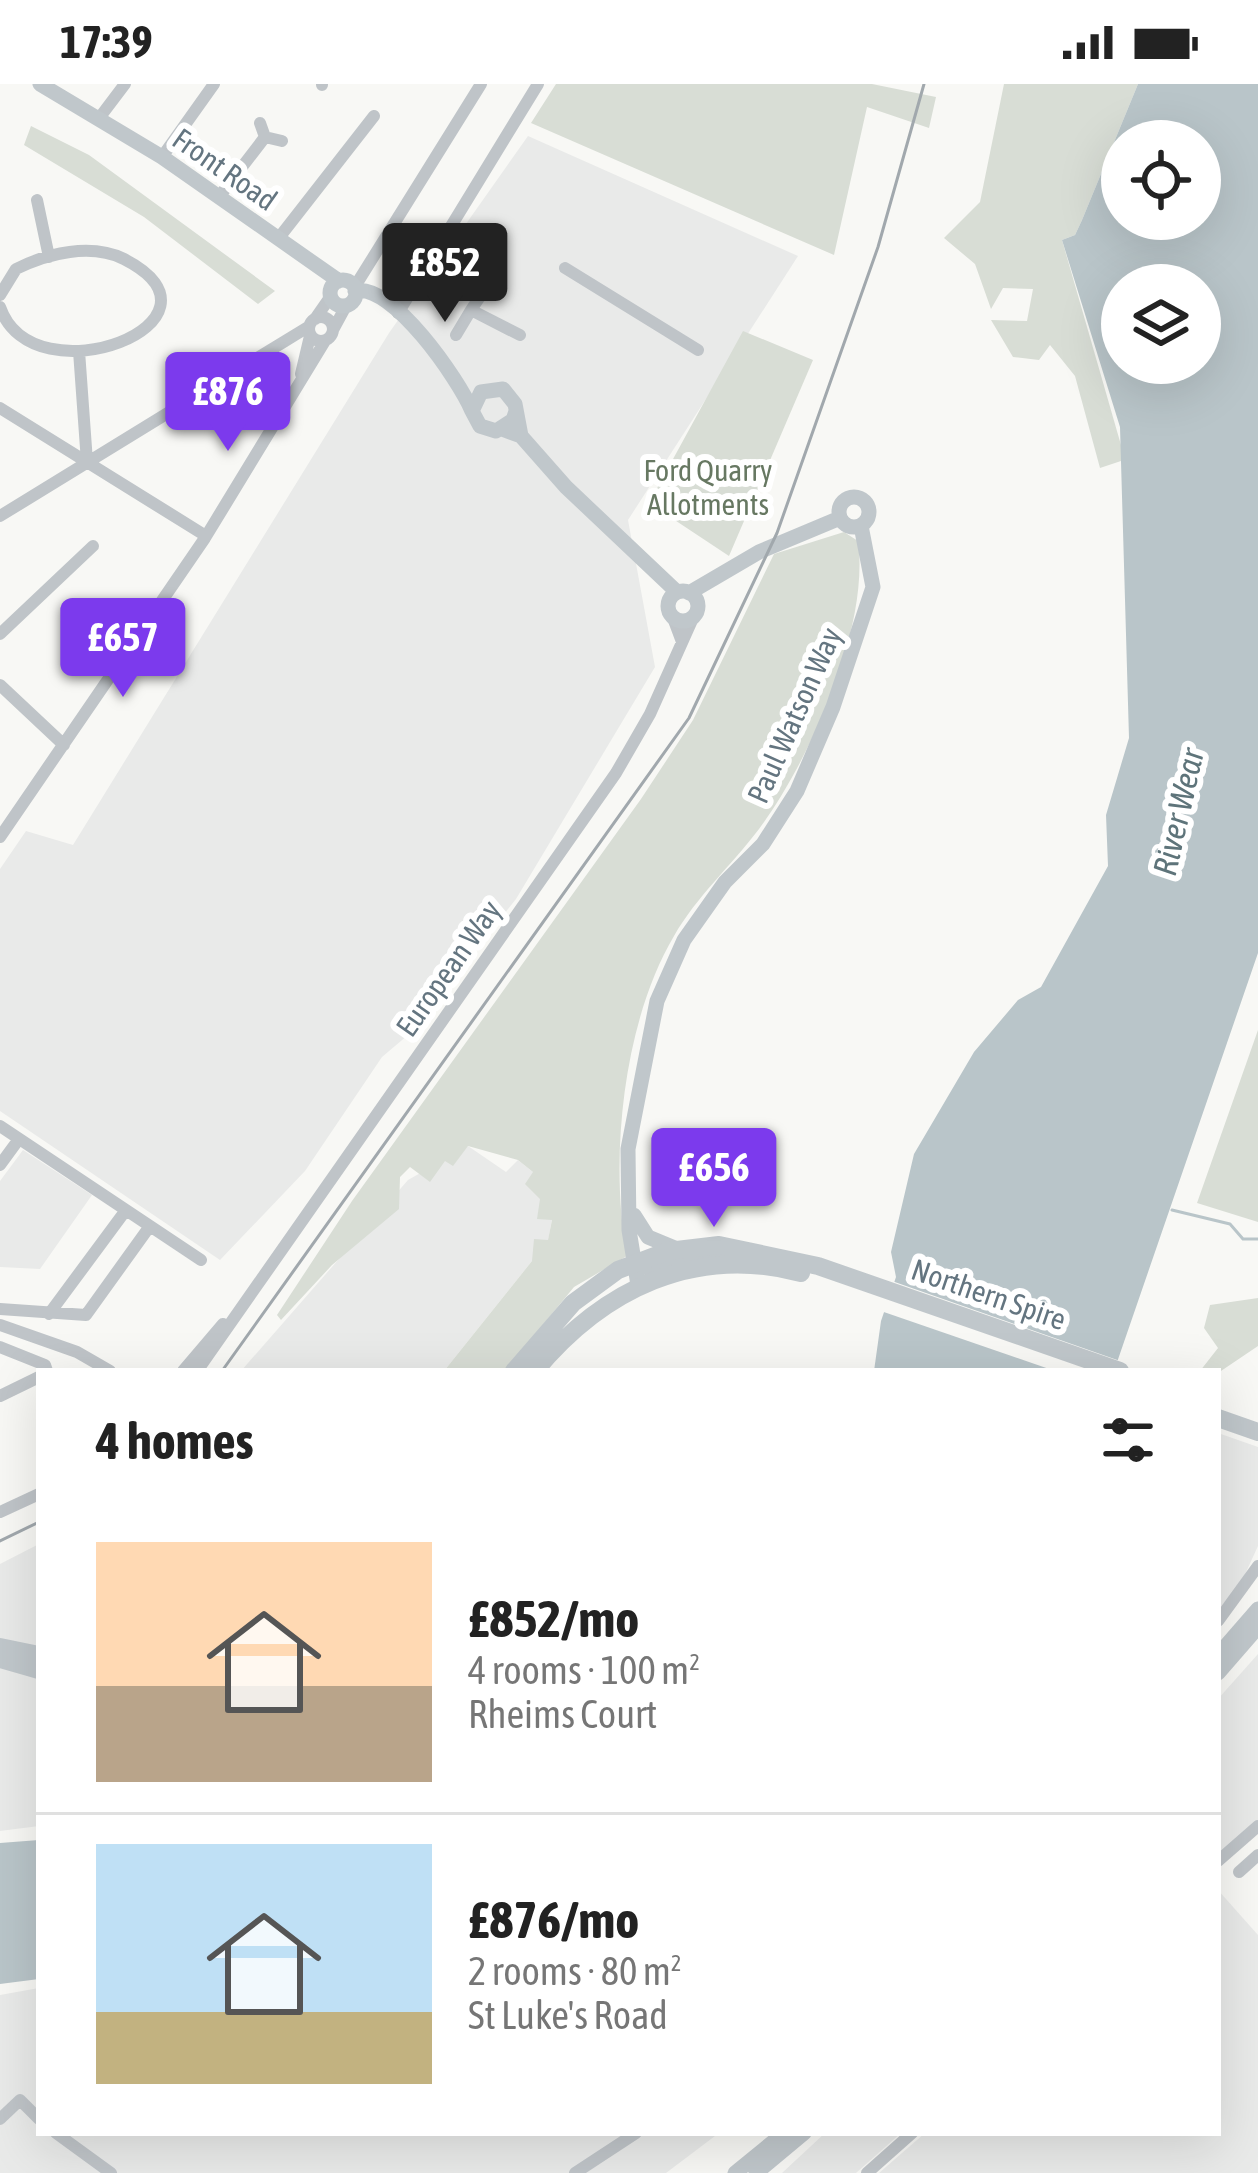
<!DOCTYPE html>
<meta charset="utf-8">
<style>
:root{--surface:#fff;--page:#f6f6f6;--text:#222;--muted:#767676;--line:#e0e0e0;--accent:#7c3aed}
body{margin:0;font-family:"Asap Condensed",sans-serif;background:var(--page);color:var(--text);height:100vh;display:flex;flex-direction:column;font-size:45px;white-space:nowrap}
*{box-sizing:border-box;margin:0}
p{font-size:39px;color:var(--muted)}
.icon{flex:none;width:66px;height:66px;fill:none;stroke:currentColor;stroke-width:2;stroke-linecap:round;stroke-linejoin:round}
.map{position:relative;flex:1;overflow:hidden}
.details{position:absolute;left:36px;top:1284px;width:1185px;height:768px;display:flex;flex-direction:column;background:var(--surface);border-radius:0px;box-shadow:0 12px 48px #0002}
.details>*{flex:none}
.controls{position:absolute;left:1101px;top:36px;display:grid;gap:24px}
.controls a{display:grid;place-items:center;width:120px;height:120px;border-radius:50%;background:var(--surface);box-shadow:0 12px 48px #0002;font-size:60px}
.price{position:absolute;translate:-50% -102px;padding:0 27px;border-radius:12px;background:var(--accent);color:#fff;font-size:39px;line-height:78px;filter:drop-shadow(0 3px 6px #0008)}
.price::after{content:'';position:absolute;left:50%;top:72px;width:36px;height:27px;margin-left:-18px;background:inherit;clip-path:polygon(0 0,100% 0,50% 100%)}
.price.on{background:#222;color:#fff}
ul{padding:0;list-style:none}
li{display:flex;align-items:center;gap:36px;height:300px;padding:0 60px}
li+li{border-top:3px solid var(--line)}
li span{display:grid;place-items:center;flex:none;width:336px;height:240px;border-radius:0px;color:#555}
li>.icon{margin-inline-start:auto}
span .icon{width:144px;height:144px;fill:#fffc;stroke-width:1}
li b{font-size:51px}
h2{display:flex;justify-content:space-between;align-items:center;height:144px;padding:0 60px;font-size:51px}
.status{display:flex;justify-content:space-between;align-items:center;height:84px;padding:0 60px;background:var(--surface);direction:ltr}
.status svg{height:33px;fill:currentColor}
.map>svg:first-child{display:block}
.built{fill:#e9eae9}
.green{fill:#d8ddd5}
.water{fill:#b9c5c9;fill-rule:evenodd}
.pier{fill:#f8f8f5}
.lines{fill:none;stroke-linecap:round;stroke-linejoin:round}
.stream{stroke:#b9c5c9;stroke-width:3}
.minor{stroke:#bfc4c8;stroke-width:12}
.major{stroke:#c0c7cb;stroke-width:15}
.highway{stroke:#c0c7cb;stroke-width:18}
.tram{stroke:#a1a8ad;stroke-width:3}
.labels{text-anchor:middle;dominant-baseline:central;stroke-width:12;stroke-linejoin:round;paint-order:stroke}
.street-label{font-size:30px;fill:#647580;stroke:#fff}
.park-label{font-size:30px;fill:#677862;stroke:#fff}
.water-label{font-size:33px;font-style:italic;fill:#5e747a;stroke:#fff}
</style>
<div class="status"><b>17:39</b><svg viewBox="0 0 49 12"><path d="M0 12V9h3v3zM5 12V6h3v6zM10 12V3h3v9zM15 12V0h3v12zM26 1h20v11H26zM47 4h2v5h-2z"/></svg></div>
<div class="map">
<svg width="1258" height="2089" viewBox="0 0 1258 2089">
<rect width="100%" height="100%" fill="#f8f8f5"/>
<path class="built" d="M 528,52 L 798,172 L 628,436 L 655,583 L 516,815 L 408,951 L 382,973 L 305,1087 L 220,1176 L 0,1027 L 0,785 L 26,747 L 73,761 L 389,249 Z
M 468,1062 L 506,1088 L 518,1076 L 533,1088 L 552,1135 L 548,1157 L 444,1287 L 241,1287 L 408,1096 Z
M 23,1066 L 92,1111 L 40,1185 L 0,1183 L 0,1097 Z
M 1218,1349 L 1258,1363 L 1258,1462 L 1241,1499 L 1218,1526 Z
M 39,1460 L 39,1742 L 0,1747 L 0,1480 Z
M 1258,1570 L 1258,1736 L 1218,1770 L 1218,1615 Z
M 1218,1806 L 1258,1851 L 1258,2089 L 879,2089 L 925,2049 L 1218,2049 Z
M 39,1904 L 39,2049 L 719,2049 L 666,2089 L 0,2089 L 0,1911 Z
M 825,2049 L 901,2049 L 856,2089 L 782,2089 Z"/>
<path class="green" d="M 556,0 L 872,0 L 936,13 L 929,44 L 867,23 L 834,171 L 531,39 Z
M 1004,0 L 1138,0 L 1082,136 L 1075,151 L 1062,156 L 1121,361 L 1121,377 L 1100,384 L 1075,292 L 1050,261 L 1039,276 L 1013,273 L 991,236 L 1027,237 L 1033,205 L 1003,204 L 991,225 L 975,180 L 944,154 L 980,118 Z
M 31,42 L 89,71 L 275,207 L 258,220 L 144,133 L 24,61 Z
M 743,247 L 813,276 L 729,472 L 649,419 Z
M 844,448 L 858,457 C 870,543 810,676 759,745 C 731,782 697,812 674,852 C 623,938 609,1076 627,1172 L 574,1203 L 505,1287 L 444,1287 L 532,1177 L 534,1155 L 548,1156 L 552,1136 L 537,1135 L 540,1115 L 525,1100 L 533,1088 L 518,1076 L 468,1062 L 453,1082 L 445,1077 L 430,1098 L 410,1083 L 400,1093 L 399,1125 L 332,1181 L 281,1236 L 277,1231 L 352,1117 L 641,715 L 693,636 L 774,470 Z
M 1258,946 L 1258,1138 L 1197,1119 Z
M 1258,1214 L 1258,1262 L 1218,1289 L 1200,1287 L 1218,1264 L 1204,1244 L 1210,1221 Z"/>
<path class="water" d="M 1138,0 L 1258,0 L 1258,869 L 1114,1287 L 874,1287 L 881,1237 L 896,1193 L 891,1168 L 914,1070 L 974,968 L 1018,916 L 1041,903 L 1108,782 L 1106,731 L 1129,654 L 1120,343 L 1062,156 L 1075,151 L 1082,136 ZM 1122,57 L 1200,57 L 1200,135 L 1122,135 ZM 1122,201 L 1200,201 L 1200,279 L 1122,279 Z
M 39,1756 L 39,1895 L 0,1900 L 0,1759 Z"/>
<path class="pier" d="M 889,1196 L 1123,1278 L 1120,1287 L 1055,1287 L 878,1226 Z"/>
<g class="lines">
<path class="stream" d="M 1172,1126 L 1230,1140 L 1243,1155 L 1258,1155"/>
<path class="minor" d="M 322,0 L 322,1
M 100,33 L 125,0
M 260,39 L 265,53 L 282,57
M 162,73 L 214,0
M 219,113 L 265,53
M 37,116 L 49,173
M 278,155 L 374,32
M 565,184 L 698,266
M 354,204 L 481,0
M 0,211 L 16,185 C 48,169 91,159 124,175 C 245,237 33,319 0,223
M 471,226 L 500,183
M 398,229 L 538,0
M309 245a12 12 0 1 1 24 0a12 12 0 1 1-24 0Z
M 315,235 L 331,212
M 333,246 L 346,222
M 456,251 L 471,226 L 520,251
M 79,267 L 87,378
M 301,290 L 310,252
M 0,324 L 206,452
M 0,432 L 308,243
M 673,534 L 682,558
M 0,550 L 93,462
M 0,601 L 64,661
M 0,753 L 205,454 L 325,257
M 0,1042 L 201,1176
M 0,1081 L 19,1055
M 0,1225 L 86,1231 L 150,1142
M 49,1230 L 126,1126
M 0,1241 L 77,1268 L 110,1287
M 0,1263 L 45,1281 L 47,1287
M 183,1287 L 223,1240
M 197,1287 L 616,689 L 650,630 L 693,534
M 0,1312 L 39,1293
M 0,1428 L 39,1410
M 1218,1537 L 1258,1482
M 1218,1777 L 1258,1742
M 1239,1788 L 1258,1771
M 0,2035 L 20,2016 L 39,2035
M 56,2049 L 111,2089
M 575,2089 L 636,2049
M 867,2089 L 912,2049"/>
<path class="major" d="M 40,0 L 162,73 L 339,197
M330 209a13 13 0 1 1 26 0a13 13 0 1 1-26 0Z
M 355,207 C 392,198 459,296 472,327
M 516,327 L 513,336 L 496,347 L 480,342 L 472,327 L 481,308 L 503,305 L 515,320 L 521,352
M 502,345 L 521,352 L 566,403 L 677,508
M839 428a15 15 0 1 1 30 0a15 15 0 1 1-30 0Z
M668 522a15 15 0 1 1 30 0a15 15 0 1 1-30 0Z
M 689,509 L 759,468 L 840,434
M 634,1131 L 648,1153 L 677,1165
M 636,1178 L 647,1184 L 693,1173 L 743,1173
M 638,1201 L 629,1146 L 628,1065 L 657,917 L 684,856 L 725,798 L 763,760 L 797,707 L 833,623 L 873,503 L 861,442
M 1218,1571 L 1258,1525
M 1218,1589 L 1258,1543
M 735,2089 L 784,2049
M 756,2089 L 804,2049"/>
<path class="highway" d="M 514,1287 L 573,1219 L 618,1186 L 668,1167 L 719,1161 L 818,1182 L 1120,1287
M 535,1287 C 603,1205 694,1161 801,1189
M 1218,1334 L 1258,1348
M 0,1563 L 39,1571
M 0,1575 L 39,1586"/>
<path class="tram" d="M 222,1287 L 689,634 L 777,449 L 878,163 L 924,0
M 0,1457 L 39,1438"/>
</g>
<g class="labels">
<g class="street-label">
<text transform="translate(225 85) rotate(35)">Front Road</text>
<text transform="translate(794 631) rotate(-66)">Paul Watson Way</text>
<text transform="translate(448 884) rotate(-55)">European Way</text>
<text transform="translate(989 1210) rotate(19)">Northern Spire</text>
</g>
<g class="park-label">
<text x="708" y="386">Ford Quarry<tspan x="708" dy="34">Allotments</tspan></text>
</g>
<g class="water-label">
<text transform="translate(1178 728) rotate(-77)">River Wear</text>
</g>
</g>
</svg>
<div class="controls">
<a><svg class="icon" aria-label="locate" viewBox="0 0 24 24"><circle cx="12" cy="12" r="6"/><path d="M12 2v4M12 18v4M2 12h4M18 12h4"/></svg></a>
<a><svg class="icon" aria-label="layers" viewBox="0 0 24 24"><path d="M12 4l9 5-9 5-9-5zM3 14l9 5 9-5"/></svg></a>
</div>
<b class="price on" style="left:445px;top:241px">£852</b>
<b class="price" style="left:228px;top:370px">£876</b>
<b class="price" style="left:123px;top:616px">£657</b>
<b class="price" style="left:714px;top:1146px">£656</b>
<section class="details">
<h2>4 homes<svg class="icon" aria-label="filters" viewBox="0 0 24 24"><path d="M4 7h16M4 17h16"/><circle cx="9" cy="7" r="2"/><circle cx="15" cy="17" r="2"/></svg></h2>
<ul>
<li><span style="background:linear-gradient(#ffd9b3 60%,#b9a48a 0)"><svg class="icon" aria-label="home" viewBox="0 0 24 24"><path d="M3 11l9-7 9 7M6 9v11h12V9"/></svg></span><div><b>£852/mo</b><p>4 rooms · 100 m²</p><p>Rheims Court</p></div></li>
<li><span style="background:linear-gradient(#bfe0f5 70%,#c2b280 0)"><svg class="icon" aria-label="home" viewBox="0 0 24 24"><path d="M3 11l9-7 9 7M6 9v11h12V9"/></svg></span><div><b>£876/mo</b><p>2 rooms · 80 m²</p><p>St Luke's Road</p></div></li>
</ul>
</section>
</div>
